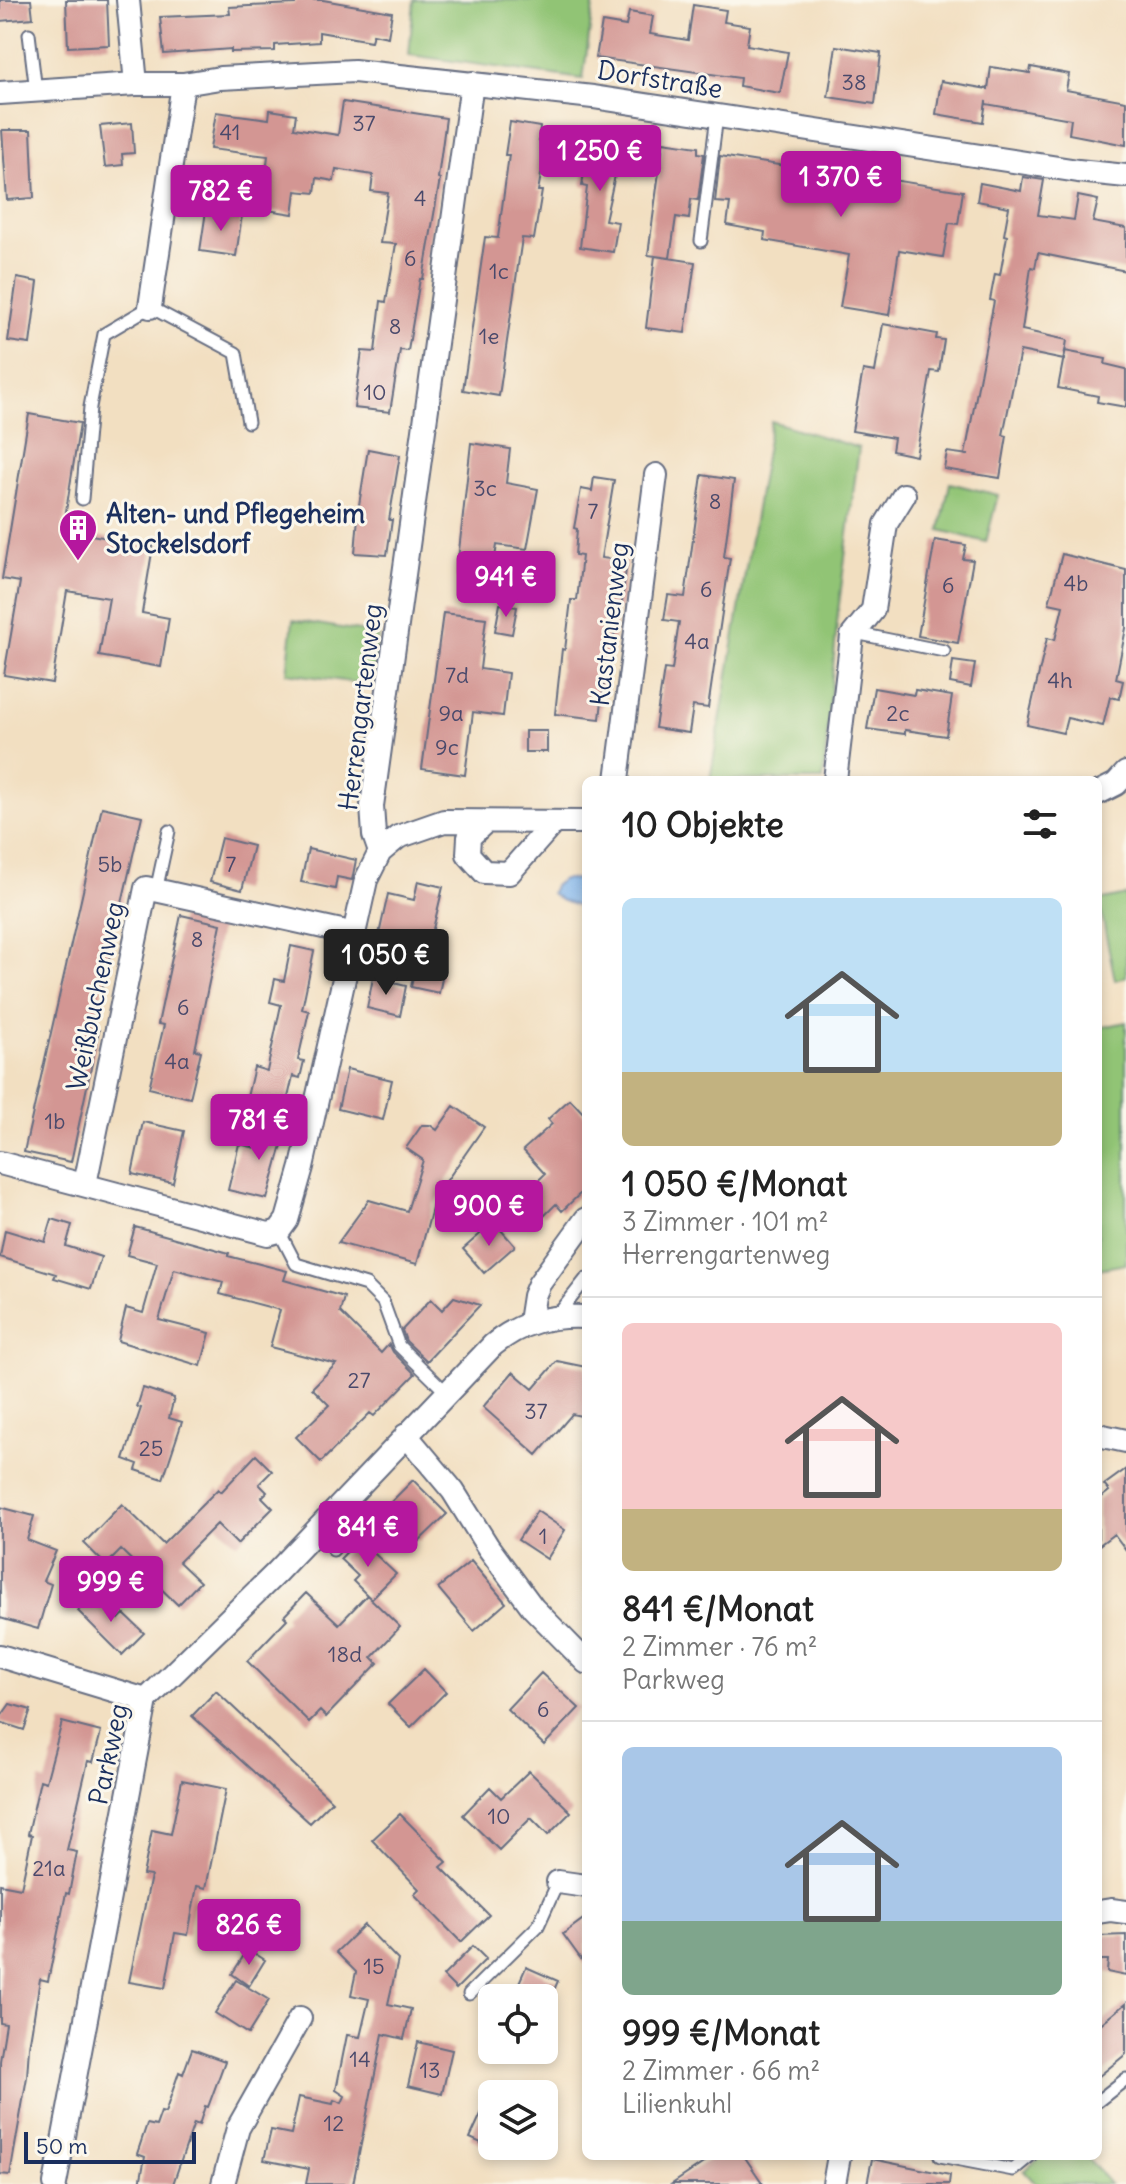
<!DOCTYPE html>
<html lang="de">
<meta charset="utf-8">
<style>
:root{--surface:#fff;--page:#f6f6f6;--text:#222;--muted:#767676;--line:#e0e0e0;--accent:#b5179e}
body{margin:0;font-family:Delius,sans-serif;background:var(--page);color:var(--text);height:100vh;display:flex;flex-direction:column;font-size:30px;white-space:nowrap}
*{box-sizing:border-box;margin:0}
p{font-size:26px;color:var(--muted)}
.icon{flex:none;width:44px;height:44px;fill:none;stroke:currentColor;stroke-width:2;stroke-linecap:round;stroke-linejoin:round}
.map{position:relative;flex:1;overflow:hidden}
.side{position:absolute;left:582px;top:776px;width:520px;height:1384px;display:flex;flex-direction:column;background:var(--surface);border-radius:12px;box-shadow:0 4px 12px #0003}
.side>*{flex:none}
.controls{position:absolute;left:478px;top:1984px;display:grid;gap:16px}
.controls a{display:grid;place-items:center;width:80px;height:80px;border-radius:12px;background:var(--surface);box-shadow:0 4px 12px #0003;font-size:40px}
.scale{position:absolute;left:24px;bottom:20px;width:172px;box-sizing:border-box;padding-left:8px;border:4px solid #1b2f5e;border-top:0;font-size:22px;line-height:28px;white-space:nowrap;color:#1b2f5e;-webkit-text-stroke:6px #fbf7ec;paint-order:stroke}
.price{position:absolute;translate:-50% -68px;padding:0 18px;border-radius:8px;background:var(--accent);color:#fff;font-size:26px;line-height:52px;filter:drop-shadow(0 2px 4px #0008)}
.price::after{content:'';position:absolute;left:50%;top:48px;width:24px;height:18px;margin-left:-12px;background:inherit;clip-path:polygon(0 0,100% 0,50% 100%)}
.price.current{background:#222;color:#fff}
ul{padding:0;list-style:none}
li{display:grid;align-content:center;gap:16px;height:424px;padding:0 40px}
li+li{border-top:2px solid var(--line)}
li span{display:grid;place-items:center;height:248px;border-radius:12px;color:#555}
li>.icon{margin-inline-start:auto}
span .icon{width:144px;height:144px;fill:#fffc;stroke-width:1}
li b{font-size:34px}
h2{display:flex;justify-content:space-between;align-items:center;height:96px;padding:0 40px;font-size:34px}
.map>svg:first-child{display:block}
.green{fill:#91c474;stroke:#567a69;stroke-width:2}
.water{fill:#7db2eb;stroke:#4c70a4;stroke-width:2}
.building{fill:#d39693}
.lines{fill:none;stroke-linecap:round;stroke-linejoin:round}
.lane-casing{stroke:#666d81;stroke-width:15}
.street-casing{stroke:#666d81;stroke-width:26}
.lane{stroke:#fff;stroke-width:11}
.street{stroke:#fff;stroke-width:22}
.labels{text-anchor:middle;dominant-baseline:central;stroke-width:6;stroke-linejoin:round;paint-order:stroke}
.number-label{font-size:22px;fill:#49496b}
.street-label{font-size:26px;fill:#1b2f5e;stroke:#fbf7ec}
.poi-label{font-size:26px;font-weight:bold;fill:#1b2f5e;stroke:#fbf7ec;text-anchor:start}
</style>
<div class="map">
<svg width="1126" height="2184" viewBox="0 0 1126 2184">
<rect width="100%" height="100%" fill="#fbf7ec"/>
<filter id="ink" filterUnits="userSpaceOnUse"><feTurbulence type="fractalNoise" baseFrequency=".0125" numOctaves="2"/><feDisplacementMap in="SourceGraphic" scale="16" xChannelSelector="R" yChannelSelector="G"/><feConvolveMatrix kernelMatrix="1 2 1 2 8 2 1 2 1" color-interpolation-filters="sRGB"/></filter>
<filter id="wash" filterUnits="userSpaceOnUse"><feTurbulence type="fractalNoise" baseFrequency=".006" numOctaves="4" result="noise"/><feDisplacementMap in="SourceGraphic" scale="32" xChannelSelector="R" yChannelSelector="G"/><feGaussianBlur stdDeviation="1.8" result="paint"/><feColorMatrix in="noise" values="0 0 0 0 0 0 0 0 0 0 0 0 0 0 0 0 0 1.4 0 .05"/><feComposite in="paint" operator="in"/></filter>
<g filter="url(#wash)">
<rect width="100%" height="100%" fill="#f2dfc1"/>
<path class="green" d="M 414,0 L 594,0 L 583,79 L 409,55 Z
M 771,421 L 859,448 L 838,612 L 823,780 L 710,780 Z
M 950,483 L 998,495 L 986,542 L 940,530 Z
M 293,620 L 378,634 L 372,685 L 287,673 Z
M 1126,895 L 1126,977 L 1115,980 L 1099,901 Z
M 1126,1022 L 1126,1264 L 1098,1269 L 1098,1028 Z
M 1042,2156 L 1086,2156 L 1110,2184 L 1036,2184 L 1024,2171 Z"/>
<path class="water" d="M 563,879 L 586,880 L 586,909 L 560,900 L 551,893 L 554,886 Z"/>
<g id="blocks">
<path class="building" d="M 0,0 L 31,0 L 33,18 L 0,21 Z
M 66,0 L 107,0 L 109,45 L 68,47 Z
M 295,0 L 323,0 L 392,12 L 388,37 L 373,34 L 371,41 L 319,32 L 319,42 L 275,45 L 275,51 L 231,52 L 231,49 L 164,54 L 160,17 L 230,14 L 229,7 L 295,4 Z
M 693,5 L 726,10 L 724,22 L 750,26 L 747,45 L 788,52 L 780,93 L 739,86 L 740,78 L 596,58 L 602,22 L 626,26 L 629,12 L 653,16 L 650,34 L 688,40 Z
M 836,46 L 881,53 L 875,104 L 828,97 Z
M 991,67 L 1030,73 L 1031,67 L 1069,74 L 1066,90 L 1126,101 L 1126,145 L 1069,134 L 1071,119 L 986,104 L 986,101 L 983,122 L 936,114 L 941,81 L 988,89 Z
M 343,102 L 446,118 L 438,178 L 440,179 L 423,279 L 420,279 L 408,351 L 400,350 L 390,412 L 354,408 L 362,351 L 375,352 L 381,301 L 386,302 L 396,244 L 380,243 L 388,193 L 371,191 L 373,175 L 336,169 L 334,181 L 317,178 L 315,193 L 296,191 L 293,214 L 261,209 L 268,156 L 210,149 L 216,112 L 269,119 L 270,110 L 296,114 L 294,128 L 338,135 Z
M 510,122 L 540,127 L 539,141 L 547,142 L 538,191 L 542,191 L 534,239 L 522,238 L 499,396 L 463,390 L 485,237 L 498,238 L 509,155 L 505,155 Z
M 132,123 L 134,153 L 122,154 L 123,165 L 105,167 L 100,126 Z
M 2,130 L 31,130 L 34,198 L 7,200 Z
M 589,135 L 623,140 L 605,220 L 618,222 L 613,252 L 580,247 L 587,187 L 582,186 Z
M 663,142 L 698,147 L 698,153 L 704,154 L 698,200 L 691,199 L 689,219 L 676,217 L 670,258 L 648,255 Z
M 720,156 L 850,176 L 851,170 L 873,174 L 873,177 L 963,191 L 958,224 L 949,223 L 943,257 L 899,250 L 889,315 L 840,307 L 849,255 L 764,240 L 765,232 L 727,225 L 730,203 L 715,202 Z
M 1023,177 L 1044,180 L 1038,215 L 1074,220 L 1078,196 L 1098,200 L 1093,222 L 1126,228 L 1126,271 L 1038,253 L 1035,268 L 1031,267 L 1022,330 L 1067,340 L 1064,360 L 1020,351 L 1003,435 L 1007,436 L 1000,478 L 944,469 L 947,452 L 969,455 L 965,455 L 994,301 L 990,300 L 995,274 L 1000,275 L 1007,236 L 1004,235 L 1009,207 L 977,201 L 980,183 L 1021,191 Z
M 206,211 L 242,215 L 236,256 L 200,251 Z
M 655,256 L 695,262 L 685,333 L 646,328 Z
M 17,278 L 38,282 L 30,344 L 8,341 Z
M 883,324 L 937,334 L 936,339 L 944,340 L 939,372 L 931,371 L 916,456 L 892,451 L 894,438 L 852,431 L 863,370 L 875,372 Z
M 1065,351 L 1106,359 L 1105,364 L 1126,369 L 1126,407 L 1097,402 L 1098,396 L 1058,388 Z
M 29,414 L 80,423 L 63,530 L 153,546 L 142,613 L 169,618 L 161,667 L 99,656 L 109,598 L 67,591 L 52,683 L 4,675 L 20,582 L 2,579 Z
M 471,443 L 510,449 L 506,483 L 538,489 L 527,549 L 497,545 L 491,581 L 456,578 Z
M 368,449 L 400,455 L 389,520 L 392,520 L 387,555 L 355,553 L 359,505 Z
M 702,475 L 734,480 L 724,557 L 730,558 L 708,708 L 693,706 L 689,733 L 655,728 L 664,669 L 672,670 L 679,622 L 664,620 L 668,595 L 685,597 Z
M 594,477 L 614,480 L 601,558 L 627,561 L 621,609 L 617,609 L 612,655 L 607,655 L 600,719 L 555,714 L 562,649 L 565,650 L 571,600 L 577,600 L 582,556 L 575,555 L 577,529 L 574,528 L 581,489 L 592,491 Z
M 935,540 L 966,545 L 963,559 L 973,560 L 958,643 L 918,636 Z
M 1062,554 L 1126,570 L 1126,628 L 1116,679 L 1123,681 L 1119,699 L 1110,697 L 1103,726 L 1067,718 L 1063,733 L 1027,725 L 1047,638 L 1055,640 L 1063,606 L 1049,603 Z
M 500,604 L 517,607 L 512,634 L 495,631 Z
M 443,613 L 486,618 L 480,669 L 508,673 L 503,716 L 473,712 L 465,775 L 422,769 Z
M 953,661 L 975,664 L 971,687 L 950,683 Z
M 874,688 L 914,695 L 915,690 L 952,696 L 946,736 L 905,730 L 905,734 L 867,729 Z
M 525,731 L 547,731 L 547,752 L 525,752 Z
M 102,807 L 142,816 L 93,1029 L 99,1030 L 71,1162 L 24,1152 Z
M 221,838 L 253,846 L 242,890 L 210,882 Z
M 308,849 L 356,860 L 352,880 L 337,877 L 335,889 L 301,882 Z
M 418,881 L 443,887 L 428,950 L 378,939 L 388,894 L 414,900 Z
M 181,915 L 221,924 L 195,1050 L 201,1051 L 190,1098 L 149,1088 L 164,1025 L 158,1024 Z
M 291,946 L 314,951 L 302,1009 L 309,1011 L 298,1060 L 304,1061 L 300,1078 L 293,1076 L 283,1119 L 244,1110 L 254,1067 L 267,1071 L 281,1005 L 270,1002 L 275,979 L 284,981 Z
M 415,968 L 443,974 L 439,993 L 411,987 Z
M 373,978 L 406,986 L 400,1016 L 367,1008 Z
M 347,1069 L 392,1080 L 383,1120 L 338,1109 Z
M 570,1099 L 586,1116 L 586,1188 L 562,1211 L 556,1204 L 544,1216 L 523,1195 L 545,1174 L 523,1150 L 552,1124 L 548,1119 Z
M 454,1106 L 484,1127 L 445,1183 L 450,1185 L 433,1205 L 417,1264 L 338,1243 L 369,1200 L 407,1211 L 423,1160 L 406,1148 L 422,1125 L 430,1125 L 437,1130 Z
M 269,1116 L 289,1120 L 267,1199 L 228,1190 L 239,1144 L 260,1149 Z
M 143,1122 L 184,1131 L 173,1183 L 132,1174 Z
M 52,1219 L 72,1225 L 66,1246 L 101,1257 L 91,1289 L 54,1278 L 56,1274 L 0,1257 L 5,1230 L 45,1242 Z
M 494,1222 L 515,1246 L 484,1273 L 463,1249 Z
M 135,1227 L 229,1253 L 228,1256 L 287,1271 L 284,1280 L 344,1297 L 340,1312 L 381,1353 L 389,1344 L 393,1352 L 415,1374 L 374,1416 L 370,1413 L 321,1462 L 296,1437 L 329,1405 L 312,1388 L 336,1364 L 270,1347 L 280,1310 L 220,1294 L 223,1282 L 174,1269 L 159,1320 L 210,1333 L 201,1366 L 118,1341 L 126,1308 L 143,1313 L 157,1263 L 127,1255 Z
M 454,1297 L 480,1305 L 427,1361 L 406,1341 L 402,1330 L 431,1299 L 442,1310 Z
M 557,1361 L 586,1367 L 586,1417 L 572,1414 L 537,1455 L 483,1407 L 513,1372 L 533,1389 Z
M 143,1388 L 174,1398 L 169,1418 L 182,1422 L 163,1479 L 136,1470 L 138,1464 L 124,1459 L 141,1408 L 137,1407 Z
M 256,1455 L 272,1471 L 259,1484 L 267,1492 L 262,1497 L 273,1508 L 237,1544 L 217,1524 L 179,1562 L 200,1582 L 178,1605 L 121,1550 L 106,1565 L 84,1543 L 122,1504 L 163,1544 L 218,1489 L 221,1492 Z
M 1126,1469 L 1126,1550 L 1114,1534 L 1098,1546 L 1098,1500 L 1109,1491 L 1104,1485 Z
M 413,1480 L 447,1514 L 419,1541 L 386,1507 Z
M 0,1507 L 34,1516 L 27,1540 L 56,1551 L 43,1581 L 51,1584 L 38,1629 L 0,1618 Z
M 537,1511 L 565,1530 L 547,1559 L 518,1540 Z
M 359,1539 L 396,1574 L 371,1599 L 353,1581 L 358,1576 L 340,1559 Z
M 471,1561 L 506,1603 L 474,1631 L 438,1588 Z
M 91,1592 L 119,1619 L 124,1614 L 144,1633 L 122,1655 L 78,1611 Z
M 306,1593 L 339,1624 L 367,1595 L 400,1627 L 372,1657 L 378,1663 L 326,1717 L 320,1711 L 309,1722 L 247,1661 L 287,1619 L 284,1616 Z
M 424,1669 L 446,1692 L 411,1727 L 388,1704 Z
M 541,1673 L 579,1708 L 544,1745 L 507,1709 Z
M 216,1691 L 332,1801 L 310,1823 L 192,1716 Z
M 10,1704 L 31,1710 L 24,1730 L 0,1722 L 0,1718 Z
M 62,1722 L 101,1732 L 93,1762 L 88,1761 L 67,1850 L 77,1852 L 69,1894 L 66,1893 L 48,1981 L 40,1979 L 29,2047 L 27,2077 L 10,2175 L 0,2174 L 0,2061 L 6,2024 L 0,2023 L 0,1884 L 21,1888 L 32,1835 L 28,1834 L 40,1780 L 46,1782 Z
M 529,1771 L 571,1812 L 548,1835 L 531,1818 L 499,1850 L 463,1815 L 490,1787 L 501,1798 Z
M 182,1780 L 226,1789 L 206,1888 L 197,1886 L 188,1935 L 175,1933 L 165,1988 L 129,1982 L 151,1876 L 143,1875 L 152,1830 L 171,1834 Z
M 400,1814 L 447,1862 L 441,1867 L 489,1915 L 461,1942 L 414,1894 L 419,1889 L 372,1840 Z
M 586,1917 L 586,1966 L 563,1934 Z
M 364,1925 L 398,1960 L 388,2004 L 411,2009 L 404,2039 L 383,2034 L 353,2184 L 306,2184 L 309,2169 L 264,2160 L 271,2130 L 291,2134 L 299,2097 L 333,2104 L 334,2100 L 342,2103 L 345,2096 L 336,2090 L 347,2035 L 360,2037 L 369,1999 L 351,1995 L 356,1972 L 336,1952 Z
M 1126,1935 L 1126,1976 L 1107,1972 L 1108,1960 L 1098,1960 L 1098,1936 Z
M 473,1946 L 486,1959 L 456,1989 L 443,1976 Z
M 248,1949 L 265,1960 L 249,1986 L 232,1974 Z
M 526,1967 L 558,1981 L 550,1999 L 518,1985 Z
M 236,1980 L 269,2000 L 248,2034 L 215,2013 Z
M 1126,2003 L 1126,2054 L 1098,2077 L 1098,2026 Z
M 418,2042 L 452,2050 L 442,2094 L 408,2086 Z
M 192,2049 L 225,2061 L 208,2107 L 205,2106 L 199,2125 L 194,2123 L 173,2184 L 140,2184 L 145,2157 L 137,2154 L 147,2124 L 156,2126 L 161,2112 L 165,2113 L 179,2072 L 183,2074 Z
M 492,2090 L 492,2148 L 470,2138 Z
M 714,2156 L 744,2156 L 763,2184 L 672,2184 Z
M 872,2159 L 950,2175 L 949,2184 L 867,2184 Z"/>
</g>
</g>
<g filter="url(#ink)">
<use href="#blocks" fill-opacity="0" stroke="#666d81" stroke-width="2"/>
<g class="lines">
<defs>
<path id="lane" d="M 29,34 L 36,91
M 701,241 L 717,116
M 82,499 L 90,407 L 104,334 L 150,307 L 236,353 L 248,422
M 855,633 L 944,651
M 156,891 L 169,831
M 279,1231 L 296,1264 L 366,1285 L 383,1302 L 399,1346 L 447,1393
M 557,1316 L 586,1279
M 331,1516 L 346,1534 L 333,1550
M 469,1994 L 538,1926 L 558,1882
M 1098,2101 L 1126,2079
M 940,2156 L 1013,2170 L 1030,2156"/>
<path id="street" d="M 128,0 L 136,84
M 0,93 L 136,84 L 183,84 L 220,78 L 354,71 L 593,97 L 1078,171 L 1126,176
M 150,307 L 183,84
M 617,780 L 656,475
M 835,780 L 852,636 L 873,610 L 886,524 L 904,495
M 1098,793 L 1116,784 L 1126,773
M 485,822 L 469,837 L 468,854 L 484,872 L 509,873 L 554,822
M 380,852 L 398,837 L 444,821 L 586,822
M 0,1163 L 268,1234 L 279,1231 L 287,1220 L 302,1167 L 366,880 L 380,852 L 374,835 L 372,806 L 472,83
M 85,1184 L 146,888 L 355,934
M 530,1322 L 534,1296 L 539,1284 L 586,1219
M 406,1435 L 453,1491 L 488,1547 L 533,1608 L 586,1662
M 1098,1435 L 1126,1441
M 0,1656 L 146,1700
M 558,1882 L 586,1886
M 1098,1912 L 1111,1910 L 1126,1912
M 55,2184 L 146,1700 L 276,1573 L 493,1345 C 521,1322 550,1315 586,1317
M 223,2184 L 238,2128 L 300,2018
M 834,2184 L 839,2156"/>
</defs>
<use href="#lane" class="lane-casing"/>
<use href="#street" class="street-casing"/>
<use href="#lane" class="lane"/>
<use href="#street" class="street"/>
</g>
</g>
<defs>
<symbol id="building-pin" viewBox="-11 -11 22 30"><path d="M0 17L-7.5 6A9.5 9.5 0 1 1 7.5 6Z" fill="#b5179e" stroke="#fbf7ec"/><path d="M-4-6H4V6H1V3H-1V6H-4ZM-2.5-4.3h1.7v1.8h-1.7ZM.8-4.3h1.7v1.8H.8ZM-2.5-1h1.7V.8h-1.7ZM.8-1h1.7V.8H.8Z" fill="#fff"/></symbol>
</defs>
<g fill-rule="evenodd">
<use href="#building-pin" x="56" y="506" width="44" height="60"/>
</g>
<g class="labels">
<g class="number-label">
<text x="854" y="82">38</text>
<text x="364" y="123">37</text>
<text x="230" y="132">41</text>
<text x="420" y="198">4</text>
<text x="410" y="258">6</text>
<text x="499" y="271">1c</text>
<text x="395" y="326">8</text>
<text x="489" y="336">1e</text>
<text x="375" y="392">10</text>
<text x="485" y="488">3c</text>
<text x="715" y="501">8</text>
<text x="593" y="511">7</text>
<text x="1076" y="583">4b</text>
<text x="948" y="585">6</text>
<text x="706" y="589">6</text>
<text x="697" y="641">4a</text>
<text x="457" y="675">7d</text>
<text x="1060" y="680">4h</text>
<text x="451" y="713">9a</text>
<text x="898" y="713">2c</text>
<text x="447" y="747">9c</text>
<text x="110" y="864">5b</text>
<text x="231" y="864">7</text>
<text x="197" y="939">8</text>
<text x="183" y="1007">6</text>
<text x="177" y="1061">4a</text>
<text x="55" y="1121">1b</text>
<text x="359" y="1380">27</text>
<text x="536" y="1411">37</text>
<text x="151" y="1448">25</text>
<text x="543" y="1536">1</text>
<text x="345" y="1654">18d</text>
<text x="543" y="1709">6</text>
<text x="499" y="1816">10</text>
<text x="49" y="1868">21a</text>
<text x="374" y="1966">15</text>
<text x="360" y="2059">14</text>
<text x="430" y="2070">13</text>
<text x="334" y="2123">12</text>
</g>
<g class="street-label">
<text transform="translate(660 79) rotate(9)">Dorfstraße</text>
<text transform="translate(609 624) rotate(-83)">Kastanienweg</text>
<text transform="translate(360 707) rotate(-83)">Herrengartenweg</text>
<text transform="translate(95 996) rotate(-78)">Weißbuchenweg</text>
<text transform="translate(108 1754) rotate(-78)">Parkweg</text>
</g>
<g class="poi-label">
<text x="106" y="513">Alten- und Pflegeheim<tspan x="106" dy="30">Stockelsdorf</tspan></text>
</g>
</g>
</svg>
<div class="controls">
<a><svg class="icon" aria-label="locate" viewBox="0 0 24 24"><circle cx="12" cy="12" r="6"/><path d="M12 2v4M12 18v4M2 12h4M18 12h4"/></svg></a>
<a><svg class="icon" aria-label="layers" viewBox="0 0 24 24"><path d="M12 4l9 5-9 5-9-5zM3 14l9 5 9-5"/></svg></a>
</div>
<div class="scale">50 m</div>
<b class="price" style="left:600px;top:193px">1 250 €</b>
<b class="price" style="left:841px;top:219px">1 370 €</b>
<b class="price" style="left:221px;top:233px">782 €</b>
<b class="price" style="left:506px;top:619px">941 €</b>
<b class="price current" style="left:386px;top:997px">1 050 €</b>
<b class="price" style="left:259px;top:1162px">781 €</b>
<b class="price" style="left:489px;top:1248px">900 €</b>
<b class="price" style="left:368px;top:1569px">841 €</b>
<b class="price" style="left:111px;top:1624px">999 €</b>
<b class="price" style="left:249px;top:1967px">826 €</b>
<section class="side">
<h2>10 Objekte<svg class="icon" aria-label="filters" viewBox="0 0 24 24"><path d="M4 7h16M4 17h16"/><circle cx="9" cy="7" r="2"/><circle cx="15" cy="17" r="2"/></svg></h2>
<ul>
<li><span style="background:linear-gradient(#bfe0f5 70%,#c2b280 0)"><svg class="icon" aria-label="home" viewBox="0 0 24 24"><path d="M3 11l9-7 9 7M6 9v11h12V9"/></svg></span><div><b>1 050 €/Monat</b><p>3 Zimmer · 101 m²</p><p>Herrengartenweg</p></div></li>
<li><span style="background:linear-gradient(#f6c9c9 75%,#c2b280 0)"><svg class="icon" aria-label="home" viewBox="0 0 24 24"><path d="M3 11l9-7 9 7M6 9v11h12V9"/></svg></span><div><b>841 €/Monat</b><p>2 Zimmer · 76 m²</p><p>Parkweg</p></div></li>
<li><span style="background:linear-gradient(#a9c7e8 70%,#7fa58c 0)"><svg class="icon" aria-label="home" viewBox="0 0 24 24"><path d="M3 11l9-7 9 7M6 9v11h12V9"/></svg></span><div><b>999 €/Monat</b><p>2 Zimmer · 66 m²</p><p>Lilienkuhl</p></div></li>
</ul>
</section>
</div>
